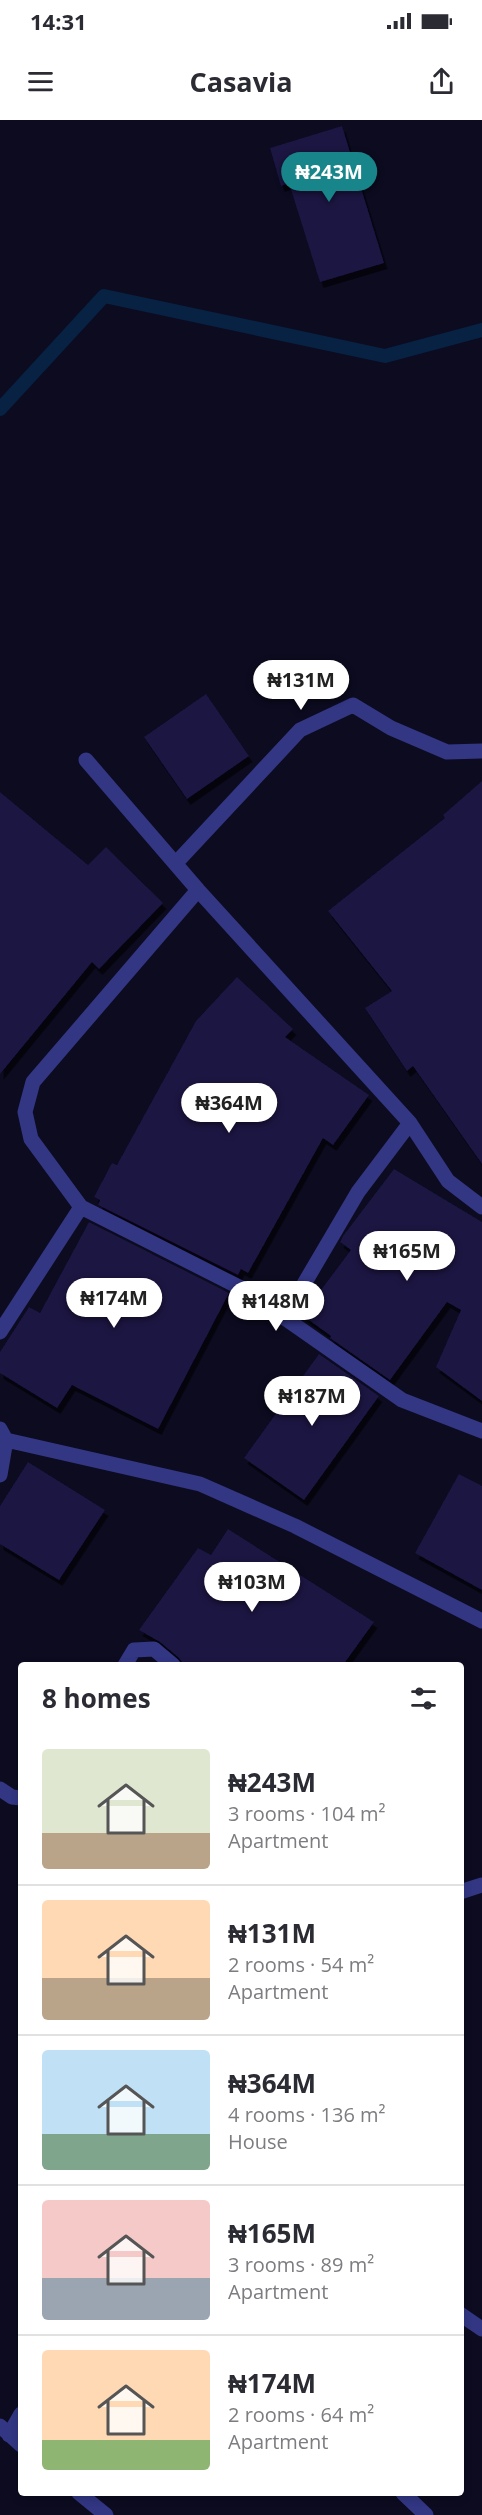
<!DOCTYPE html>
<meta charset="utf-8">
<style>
:root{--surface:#fff;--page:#f2f2f3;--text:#2b2b33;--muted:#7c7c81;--line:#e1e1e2;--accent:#18858a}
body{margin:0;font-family:"Open Sans",sans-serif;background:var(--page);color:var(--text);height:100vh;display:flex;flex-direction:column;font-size:22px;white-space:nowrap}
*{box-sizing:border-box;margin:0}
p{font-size:20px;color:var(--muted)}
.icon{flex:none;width:33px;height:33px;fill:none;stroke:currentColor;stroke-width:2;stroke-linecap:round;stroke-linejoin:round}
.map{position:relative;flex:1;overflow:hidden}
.sheet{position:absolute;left:18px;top:1542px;width:446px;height:834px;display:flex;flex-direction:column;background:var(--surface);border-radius:6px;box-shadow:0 3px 9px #0003}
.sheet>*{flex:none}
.price{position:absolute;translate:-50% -51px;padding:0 14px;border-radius:21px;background:#fff;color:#222;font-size:20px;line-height:39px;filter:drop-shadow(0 2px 3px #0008)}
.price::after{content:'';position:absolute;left:50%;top:36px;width:18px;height:14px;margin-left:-9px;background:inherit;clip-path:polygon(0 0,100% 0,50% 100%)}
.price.active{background:var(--accent);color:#fff}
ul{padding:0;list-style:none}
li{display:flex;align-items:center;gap:18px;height:150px;padding:0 24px}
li+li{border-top:2px solid var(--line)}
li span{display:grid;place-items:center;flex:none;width:168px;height:120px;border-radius:6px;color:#555}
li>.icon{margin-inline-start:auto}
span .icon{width:72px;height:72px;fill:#fffc;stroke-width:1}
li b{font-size:26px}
h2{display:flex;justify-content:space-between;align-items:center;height:72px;padding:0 24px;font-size:26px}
.status{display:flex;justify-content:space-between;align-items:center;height:42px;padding:0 30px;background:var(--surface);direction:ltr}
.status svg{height:16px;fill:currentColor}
header{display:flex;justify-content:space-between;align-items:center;height:78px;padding:0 24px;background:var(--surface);font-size:27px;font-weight:700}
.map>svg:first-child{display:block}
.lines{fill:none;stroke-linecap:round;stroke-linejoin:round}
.stream{stroke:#072243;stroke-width:14}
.building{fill:#1a1542;filter:url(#shadow)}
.street{stroke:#323683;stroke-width:15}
</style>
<div class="status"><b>14:31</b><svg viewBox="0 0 49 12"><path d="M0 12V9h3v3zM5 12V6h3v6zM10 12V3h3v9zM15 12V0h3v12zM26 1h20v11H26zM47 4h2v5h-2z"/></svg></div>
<header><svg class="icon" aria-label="menu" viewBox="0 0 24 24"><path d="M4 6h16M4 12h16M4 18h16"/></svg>Casavia<svg class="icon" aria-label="share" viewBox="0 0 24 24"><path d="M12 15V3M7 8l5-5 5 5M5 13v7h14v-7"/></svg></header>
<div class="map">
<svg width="482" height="2395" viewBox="0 0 482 2395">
<defs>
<filter id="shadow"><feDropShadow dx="3.5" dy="6" stdDeviation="0" flood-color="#0009"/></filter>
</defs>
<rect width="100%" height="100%" fill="#0c0b20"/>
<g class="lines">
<path class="stream" d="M 0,289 L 104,176 L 385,236 L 482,210"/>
</g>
<path class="building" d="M 342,6 L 384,143 L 320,162 L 289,63 L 281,66 L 270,28 Z
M 206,574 L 249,636 L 187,679 L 144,617 Z
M 482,661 L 482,1044 L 413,946 L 407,951 L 365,888 L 392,871 L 328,791 L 445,698 L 443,695 Z
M 0,672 L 88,745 L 106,727 L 163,783 L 99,849 L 92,842 L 0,954 Z
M 237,857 L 293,909 L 285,917 L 369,975 L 333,1025 L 323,1018 L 248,1153 L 241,1149 L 238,1155 L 98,1085 L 100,1080 L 94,1077 L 112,1043 L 117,1045 L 196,901 Z
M 394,1049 L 482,1102 L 482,1281 L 436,1247 L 461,1190 L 447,1182 L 390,1260 L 330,1218 L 331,1216 L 302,1195 L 351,1130 L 340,1122 L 343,1116 Z
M 89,1102 L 229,1173 L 158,1309 L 72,1265 L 57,1288 L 0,1253 L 0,1232 L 29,1187 L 40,1193 Z
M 319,1234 L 379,1276 L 304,1380 L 244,1338 Z
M 28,1342 L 105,1390 L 59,1460 L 0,1424 L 0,1386 Z
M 459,1354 L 482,1366 L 482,1470 L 415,1433 Z
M 228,1409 L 374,1502 L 343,1545 L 184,1545 L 179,1538 L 160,1522 L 139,1510 L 198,1428 L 211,1435 Z"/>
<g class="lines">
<path class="street" d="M 86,640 L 198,770 L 410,1003 L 448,1061 L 482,1087
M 176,743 L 300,610 L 353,585 L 391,608 L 447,632 L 482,631
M 198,770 L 33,962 L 25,992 L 31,1019 L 81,1087 L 243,1169 L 402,1280 L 482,1311
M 284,1198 L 358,1072 L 410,1003
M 0,1212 L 81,1087
M 0,1309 L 6,1320 L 0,1355
M 6,1320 L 200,1364 L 295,1406 L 482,1501
M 125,1545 L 134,1530 L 154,1529 L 173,1545
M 0,1669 L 12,1677 L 21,1678
M 460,1772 L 482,1765
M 460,2194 L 482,2209
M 0,2306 L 21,2325
M 9,2315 L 21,2294
M 79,2373 L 106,2395
M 403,2373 L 426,2395"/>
</g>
</svg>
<b class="price active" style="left:329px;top:83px">₦243M</b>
<b class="price" style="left:301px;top:591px">₦131M</b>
<b class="price" style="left:229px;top:1014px">₦364M</b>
<b class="price" style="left:407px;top:1162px">₦165M</b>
<b class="price" style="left:114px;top:1209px">₦174M</b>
<b class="price" style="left:276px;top:1212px">₦148M</b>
<b class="price" style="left:312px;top:1307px">₦187M</b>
<b class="price" style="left:252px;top:1493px">₦103M</b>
<section class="sheet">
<h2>8 homes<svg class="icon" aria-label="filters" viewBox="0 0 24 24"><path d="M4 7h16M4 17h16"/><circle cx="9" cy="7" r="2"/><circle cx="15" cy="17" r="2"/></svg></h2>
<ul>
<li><span style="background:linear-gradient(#dfe7d0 70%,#b9a48a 0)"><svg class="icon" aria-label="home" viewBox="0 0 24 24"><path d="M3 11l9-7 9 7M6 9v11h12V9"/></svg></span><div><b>₦243M</b><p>3 rooms · 104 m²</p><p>Apartment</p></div></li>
<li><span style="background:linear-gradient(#ffd9b3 65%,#b9a48a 0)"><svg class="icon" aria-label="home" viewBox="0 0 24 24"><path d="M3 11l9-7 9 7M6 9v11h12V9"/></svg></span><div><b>₦131M</b><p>2 rooms · 54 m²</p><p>Apartment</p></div></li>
<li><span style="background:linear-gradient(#bfe0f5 70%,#7fa58c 0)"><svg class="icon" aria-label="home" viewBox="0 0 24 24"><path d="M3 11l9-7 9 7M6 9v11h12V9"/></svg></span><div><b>₦364M</b><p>4 rooms · 136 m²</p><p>House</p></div></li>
<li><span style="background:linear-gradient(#f6c9c9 65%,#9aa5b1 0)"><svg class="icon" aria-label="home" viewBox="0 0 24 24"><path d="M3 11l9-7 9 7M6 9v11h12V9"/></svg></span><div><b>₦165M</b><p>3 rooms · 89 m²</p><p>Apartment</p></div></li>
<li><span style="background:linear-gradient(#ffd9b3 75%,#8fb573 0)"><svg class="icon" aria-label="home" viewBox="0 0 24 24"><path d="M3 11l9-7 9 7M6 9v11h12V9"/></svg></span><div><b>₦174M</b><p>2 rooms · 64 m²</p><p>Apartment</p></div></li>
</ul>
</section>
</div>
